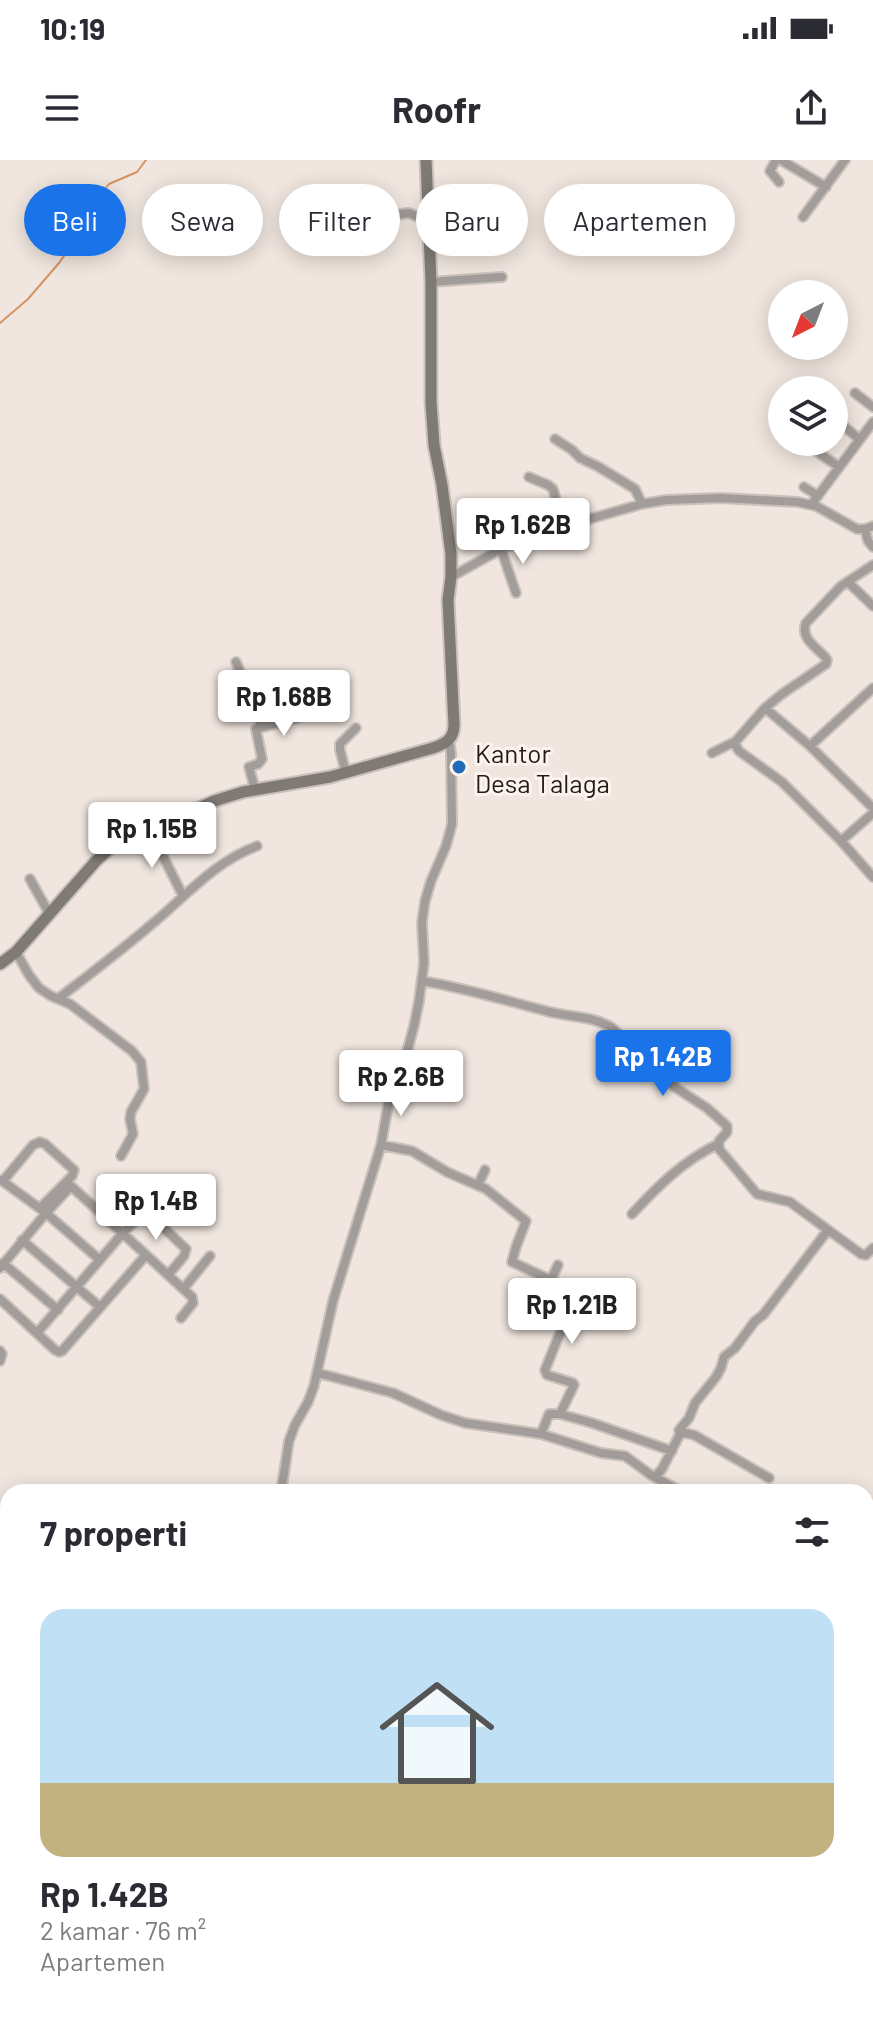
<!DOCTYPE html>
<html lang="id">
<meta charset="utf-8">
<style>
:root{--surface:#fff;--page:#f7f7f7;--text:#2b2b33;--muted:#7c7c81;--accent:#1a73e8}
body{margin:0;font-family:Barlow,sans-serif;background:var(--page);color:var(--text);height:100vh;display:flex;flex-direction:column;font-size:30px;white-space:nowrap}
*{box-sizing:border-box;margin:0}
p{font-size:26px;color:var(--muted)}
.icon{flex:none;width:44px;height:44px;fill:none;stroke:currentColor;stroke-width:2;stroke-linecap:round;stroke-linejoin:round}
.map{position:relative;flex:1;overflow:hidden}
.side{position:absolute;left:0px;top:1324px;width:874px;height:538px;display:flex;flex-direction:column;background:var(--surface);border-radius:24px 24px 0 0;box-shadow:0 4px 20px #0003}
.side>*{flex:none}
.banner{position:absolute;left:24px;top:24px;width:826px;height:72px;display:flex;gap:16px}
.needle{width:52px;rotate:222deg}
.fabs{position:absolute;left:768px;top:120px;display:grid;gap:16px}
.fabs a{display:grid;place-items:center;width:80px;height:80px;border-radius:50%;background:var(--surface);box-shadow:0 4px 20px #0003;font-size:40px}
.price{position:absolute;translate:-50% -68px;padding:0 18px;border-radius:8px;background:#fff;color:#222;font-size:26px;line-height:52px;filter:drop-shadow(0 2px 4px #0008)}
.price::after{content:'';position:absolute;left:50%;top:48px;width:24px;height:18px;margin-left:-12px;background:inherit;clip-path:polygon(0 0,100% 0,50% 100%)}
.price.active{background:var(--accent);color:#fff}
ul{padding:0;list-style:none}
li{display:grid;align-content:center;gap:16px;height:424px;padding:0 40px}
li span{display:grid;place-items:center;height:248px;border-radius:24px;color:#555}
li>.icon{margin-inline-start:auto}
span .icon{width:144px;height:144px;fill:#fffc;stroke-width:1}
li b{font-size:34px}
h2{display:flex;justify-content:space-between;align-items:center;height:96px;padding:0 40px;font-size:34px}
.tag{padding:0 28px;border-radius:36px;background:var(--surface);box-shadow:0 4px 20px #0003;font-size:28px;line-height:72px}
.tag.active{background:var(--accent);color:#fff}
.status{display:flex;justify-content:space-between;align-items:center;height:56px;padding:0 40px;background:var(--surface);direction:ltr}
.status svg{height:22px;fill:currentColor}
header{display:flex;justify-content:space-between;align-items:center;height:104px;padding:0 40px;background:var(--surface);font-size:36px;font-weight:700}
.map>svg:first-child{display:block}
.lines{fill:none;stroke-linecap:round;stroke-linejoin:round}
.stream{stroke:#d69362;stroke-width:2}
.street-casing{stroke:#cac1bb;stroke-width:12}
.secondary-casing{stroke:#cac1bb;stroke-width:15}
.street{stroke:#a29d9a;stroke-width:8}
.secondary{stroke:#807a75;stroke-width:11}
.poi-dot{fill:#226bbb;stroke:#fdf3ec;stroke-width:3}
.labels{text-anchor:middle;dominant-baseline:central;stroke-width:6;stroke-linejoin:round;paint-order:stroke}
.poi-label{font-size:26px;fill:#1f1b19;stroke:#fdf3ec;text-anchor:start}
</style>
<div class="status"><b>10:19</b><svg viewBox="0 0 49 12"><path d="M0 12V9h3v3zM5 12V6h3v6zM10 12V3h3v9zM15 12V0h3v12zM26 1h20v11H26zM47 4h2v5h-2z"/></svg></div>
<header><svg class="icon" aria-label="menu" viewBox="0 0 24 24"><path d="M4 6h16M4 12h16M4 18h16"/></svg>Roofr<svg class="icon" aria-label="share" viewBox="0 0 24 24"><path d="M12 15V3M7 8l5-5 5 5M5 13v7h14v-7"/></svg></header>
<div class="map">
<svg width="873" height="1861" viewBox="0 0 873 1861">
<rect width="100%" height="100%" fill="#f0e6df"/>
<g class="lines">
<path class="stream" d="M 0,163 L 28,139 L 59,103 L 79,75 L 85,54 L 109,24 L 137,12 L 146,0"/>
<defs>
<path id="street" d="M 776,0 L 770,11 L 779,22
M 781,0 L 826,27
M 803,57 L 845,0
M 373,58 L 409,53 L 428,61
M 431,122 L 502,117
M 855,233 L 873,247
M 838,261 L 859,279
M 555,279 L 572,290 L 580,298 L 597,306 L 635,329 L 642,344
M 816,291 L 839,307
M 529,317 L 548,325 L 553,329 L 563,366
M 804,327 L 818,336
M 811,345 L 873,262
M 865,369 L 868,381 L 873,387
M 501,389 L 516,433
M 873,405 L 841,426 L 806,463 C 800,478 816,487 825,497 L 827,500 L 826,504 L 782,534 L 765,548 L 736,581 L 735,584 L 739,591 L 782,622 L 841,681 L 873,717
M 451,417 L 501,389 L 547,371 L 642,344 L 666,340 L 721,338 L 798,342 L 816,346 L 857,369 L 865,369 L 873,366
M 848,422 L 873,446
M 236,502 L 262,567
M 765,548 L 810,586 L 873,648
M 810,586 L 873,528
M 712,593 L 736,581
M 346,613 L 340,590 L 340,584 L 356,568
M 255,629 L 249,607 L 258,604 L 262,599 L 256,569 L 303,556 L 310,551 L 309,548
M 149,668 L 183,736
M 841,681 L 873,653
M 30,719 L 50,755
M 16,792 L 29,815 L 39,828 L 51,836 L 70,844 L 132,891 L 141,902 L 144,929 L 131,952 L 130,959 L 133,974 L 121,996
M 422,821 C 466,828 507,841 550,852 C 570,857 592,856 611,867 L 676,928 L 707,948 L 727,966 L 727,972 L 719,981 L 719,989 L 757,1034 L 790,1042 L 861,1094 L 866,1095 L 873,1088
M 59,838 C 90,814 122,790 152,764 C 186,736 214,702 257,686
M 381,985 L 412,991 L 447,1012 L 486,1029 L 526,1061 L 516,1087 L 512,1102 L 551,1120
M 1,1020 L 46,1053 L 100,1100
M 3,1021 L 33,985 L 40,982 L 45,984 L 74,1010 L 72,1016 L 40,1048
M 478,1025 L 485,1010
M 632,1054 C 658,1026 683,1001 718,984
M 22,1080 L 100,1147
M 3,1103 L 58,1150
M 558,1105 L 551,1120 L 581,1146 L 560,1173 L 545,1210 L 547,1215 L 573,1223 L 574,1225 L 560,1254
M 0,1108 L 46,1053 L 71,1026 L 192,1137 L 193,1143 L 181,1158
M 184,1128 L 210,1096
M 0,1139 L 55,1190 L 59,1192 L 62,1191 L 146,1095
M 37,1173 L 122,1074 L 143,1053 L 150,1055 L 186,1089 L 184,1096 L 168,1115
M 0,1191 L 2,1194 L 0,1201
M 318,1213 L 393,1233 L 441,1255 L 465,1263 L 541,1274 L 601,1293 L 625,1296 L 651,1315 L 682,1332
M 541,1274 L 549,1254 L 560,1254 L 592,1263 L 672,1291
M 680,1274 L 685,1273 L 694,1275 L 769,1318
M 655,1317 L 662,1309 L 680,1274 L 679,1270 L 689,1258 L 695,1243 L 716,1217 L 721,1208 L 724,1197 L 735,1188 L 755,1161 L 763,1155 L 828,1070
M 281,1332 L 289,1281 L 295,1265 L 308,1242 L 314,1226 L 333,1141 L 381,985 L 391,929 L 407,892 L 414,866 L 419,841 L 424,803 L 422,762 L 425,741 L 431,721 L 446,686 L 452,664 L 451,593 L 449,580
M 866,1450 L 873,1452
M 0,1453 L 8,1459
M 0,1497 L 5,1505 L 0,1513
M 0,1634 L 8,1635
M 866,1718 L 873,1719
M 866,1795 L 873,1797
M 156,1861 L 163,1854"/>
<path id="secondary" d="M 0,804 L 16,792 L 96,701 L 118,681 L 171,661 L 214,641 L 243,632 L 330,617 L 433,588 C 445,584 454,579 454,565 L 448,440 L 451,417 L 451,394 L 442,325 L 434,285 L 431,242 L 431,122 L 426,0"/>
</defs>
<use href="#street" class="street-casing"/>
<use href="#secondary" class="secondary-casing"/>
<use href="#street" class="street"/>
<use href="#secondary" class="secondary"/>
</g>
<circle class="poi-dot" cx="459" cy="607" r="8"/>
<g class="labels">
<g class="poi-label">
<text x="475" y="592">Kantor<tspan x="475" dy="30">Desa Talaga</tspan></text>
</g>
</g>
</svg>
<div class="fabs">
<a><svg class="needle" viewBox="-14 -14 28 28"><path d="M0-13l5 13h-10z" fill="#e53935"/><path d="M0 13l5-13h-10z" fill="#7c7c81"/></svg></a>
<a><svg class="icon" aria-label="layers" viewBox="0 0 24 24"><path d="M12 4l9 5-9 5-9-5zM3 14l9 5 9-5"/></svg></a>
</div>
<b class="price" style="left:523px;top:406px">Rp 1.62B</b>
<b class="price" style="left:284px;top:578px">Rp 1.68B</b>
<b class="price" style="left:152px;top:710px">Rp 1.15B</b>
<b class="price active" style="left:663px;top:938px">Rp 1.42B</b>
<b class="price" style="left:401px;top:958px">Rp 2.6B</b>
<b class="price" style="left:156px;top:1082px">Rp 1.4B</b>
<b class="price" style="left:572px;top:1186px">Rp 1.21B</b>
<div class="banner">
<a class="tag active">Beli</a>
<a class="tag">Sewa</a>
<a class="tag">Filter</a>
<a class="tag">Baru</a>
<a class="tag">Apartemen</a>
</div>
<section class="side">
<h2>7 properti<svg class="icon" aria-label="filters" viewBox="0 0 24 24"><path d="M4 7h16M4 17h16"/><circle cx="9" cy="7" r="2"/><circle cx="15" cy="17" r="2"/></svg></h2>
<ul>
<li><span style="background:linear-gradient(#bfe0f5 70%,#c2b280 0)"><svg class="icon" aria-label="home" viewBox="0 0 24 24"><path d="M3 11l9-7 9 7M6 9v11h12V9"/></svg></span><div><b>Rp 1.42B</b><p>2 kamar · 76 m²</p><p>Apartemen</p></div></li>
</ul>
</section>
</div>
